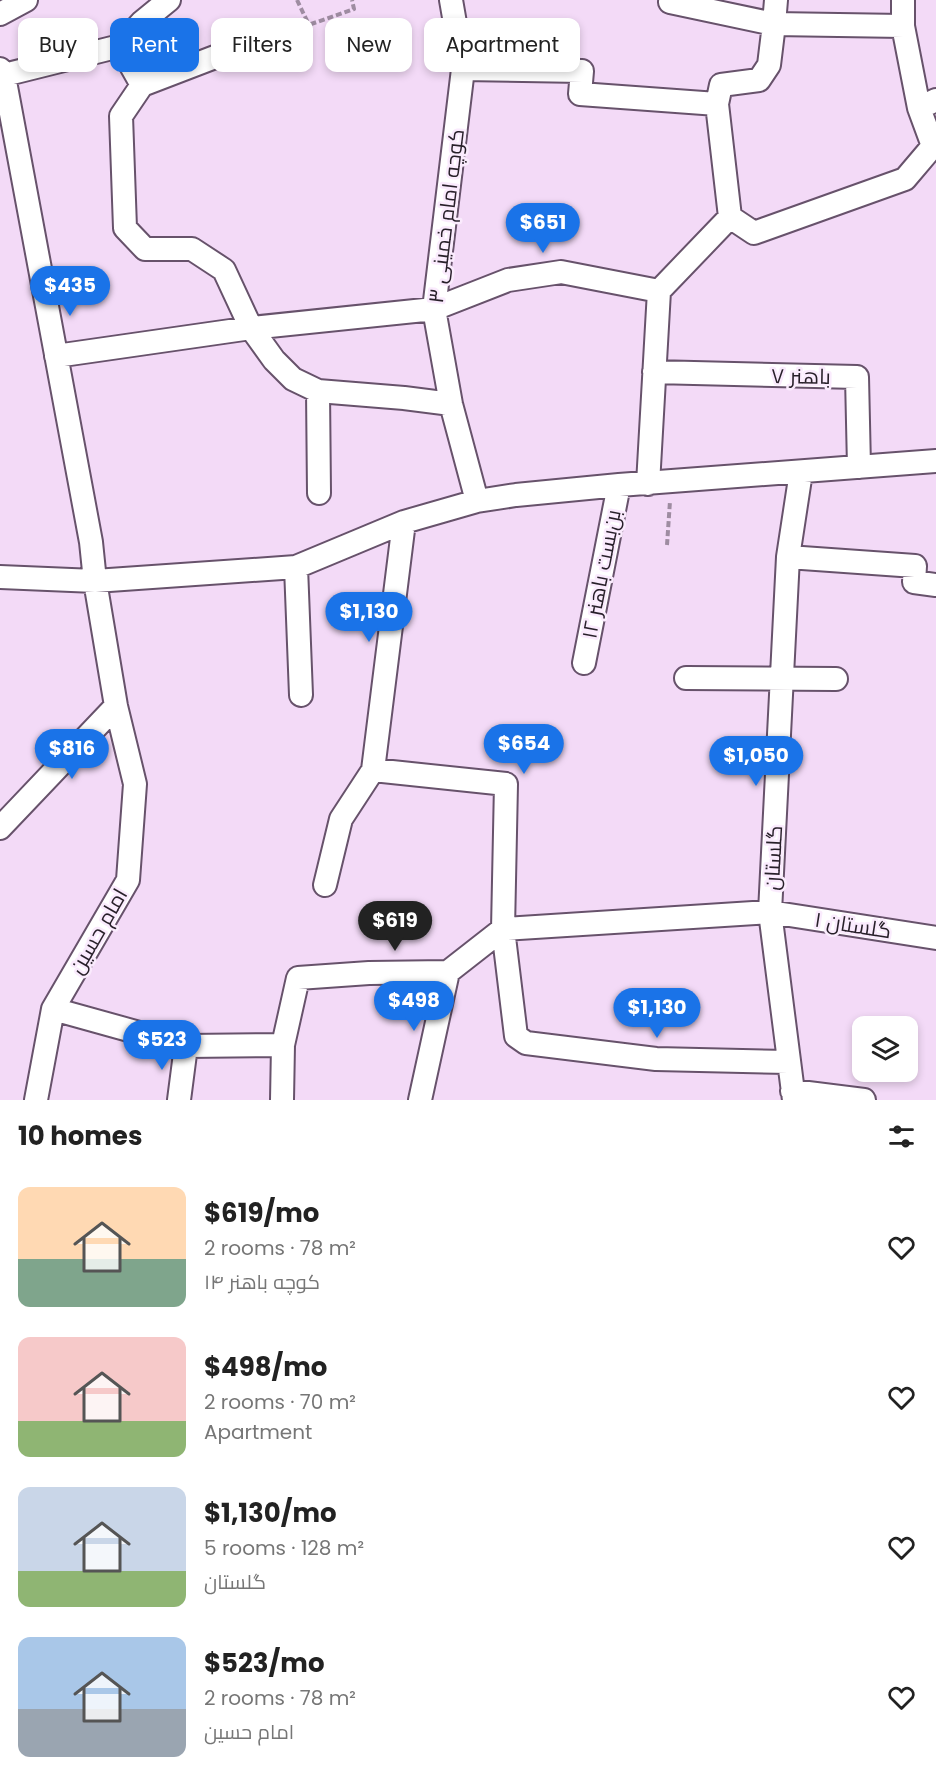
<!DOCTYPE html>
<meta charset="utf-8">
<style>
:root{--surface:#fff;--page:#f6f6f6;--text:#222;--muted:#767676;--accent:#1a73e8}
body{margin:0;font-family:Poppins,Cairo,sans-serif;background:var(--page);color:var(--text);height:100vh;display:flex;flex-direction:column;font-size:22px;white-space:nowrap}
*{box-sizing:border-box;margin:0}
p{font-size:20px;color:var(--muted)}
.icon{flex:none;width:33px;height:33px;fill:none;stroke:currentColor;stroke-width:2;stroke-linecap:round;stroke-linejoin:round}
.map{position:relative;height:1100px;overflow:hidden}
.panel{display:flex;flex-direction:column;background:var(--surface);flex:1}
.panel>*{flex:none}
.top-card{position:absolute;left:18px;top:18px;width:600px;height:54px;display:flex;gap:12px}
.fabs{position:absolute;left:852px;top:1016px;display:grid;gap:12px}
.fabs a{display:grid;place-items:center;width:66px;height:66px;border-radius:12px;background:var(--surface);box-shadow:0 3px 9px #0003;font-size:30px}
.price{position:absolute;translate:-50% -51px;padding:0 14px;border-radius:21px;background:var(--accent);color:#fff;font-size:20px;line-height:39px;filter:drop-shadow(0 2px 3px #0008)}
.price::after{content:'';position:absolute;left:50%;top:36px;width:18px;height:14px;margin-left:-9px;background:inherit;clip-path:polygon(0 0,100% 0,50% 100%)}
.price.selected{background:#222;color:#fff}
ul{padding:0;list-style:none}
li{display:flex;align-items:center;gap:18px;height:150px;padding:0 18px}
li span{display:grid;place-items:center;flex:none;width:168px;height:120px;border-radius:12px;color:#555}
li>.icon{margin-inline-start:auto}
span .icon{width:72px;height:72px;fill:#fffc;stroke-width:1}
li b{font-size:26px}
h2{display:flex;justify-content:space-between;align-items:center;height:72px;padding:0 18px;font-size:26px}
.chip{padding:0 21px;border-radius:12px;background:var(--surface);box-shadow:0 3px 9px #0003;font-size:21px;line-height:54px}
.chip.selected{background:var(--accent);color:#fff}
.map>svg:first-child{display:block}
.lines{fill:none;stroke-linecap:round;stroke-linejoin:round}
.minor-casing{stroke:#67526b;stroke-width:26}
.path{stroke:#9e8ca1;stroke-width:4;stroke-dasharray:6 3;stroke-linecap:butt}
.minor{stroke:#fff;stroke-width:22}
.labels{text-anchor:middle;dominant-baseline:central;stroke-width:5;stroke-linejoin:round;paint-order:stroke}
.street-label{font-size:21px;fill:#271f29;stroke:#faebfd}
</style>
<div class="map">
<svg width="936" height="1100" viewBox="0 0 936 1100">
<rect width="100%" height="100%" fill="#f3daf7"/>
<g class="lines">
<defs>
<path id="minor" d="M 451,0 L 463,69 L 434,309 L 451,404 L 477,501
M 670,2 L 774,24 L 776,0
M 0,14 L 26,0
M 903,26 L 919,108 L 936,100
M 120,46 L 142,85
M 215,57 L 142,85 L 121,116 L 125,228 L 145,249 L 192,249 L 224,270 L 251,328 L 274,360 L 293,379 L 318,391 L 404,398 L 451,404
M 0,69 L 4,76 L 91,542 L 95,581 L 116,706 L 135,784 L 128,880 L 53,1009 L 36,1100
M 463,69 L 582,71 L 580,94 L 717,104 L 721,85 L 759,80 L 769,65 L 774,24 L 903,26 L 903,0
M 0,76 L 120,46 L 142,22 L 169,0
M 717,104 L 730,217 L 754,233 L 905,179 L 933,146 L 919,108
M 56,356 L 251,328 L 434,309 L 508,280 L 561,272 L 659,291
M 654,372 L 857,377 L 859,467
M 318,391 L 319,493
M 648,484 L 659,291 L 730,217
M 788,557 L 915,566 L 914,582 L 936,585
M 296,567 L 301,695
M 0,577 L 95,581 L 296,567 L 404,522 L 477,501 L 516,495 L 619,485 L 936,461
M 584,663 L 619,485
M 686,678 L 836,679
M 373,770 L 506,784 L 503,929 L 516,1036 L 526,1043 L 656,1059 L 788,1062
M 0,828 L 116,706
M 325,885 L 341,819 L 373,770 L 404,522
M 53,1009 L 186,1046 L 283,1045 L 298,978 L 369,973 L 448,972 L 503,929 L 770,912 L 936,938
M 792,1091 L 864,1100
M 179,1100 L 186,1046
M 282,1100 L 283,1045
M 420,1100 L 448,972
M 794,1100 L 770,912 L 788,557 L 801,472"/>
</defs>
<use href="#minor" class="minor-casing"/>
<path class="path" d="M 297,0 L 309,25
M 234,51 L 354,9 L 352,0
M 667,545 L 670,501"/>
<use href="#minor" class="minor"/>
</g>
<g class="labels">
<g class="street-label">
<text transform="translate(446 216) rotate(-83)">کوچه امام خمینی ۳</text>
<text transform="translate(801 376) rotate(1)">باهنر ۷</text>
<text transform="translate(601 574) rotate(-79)">بن‌بست باهنر ۱۲</text>
<text transform="translate(773 858) rotate(-87)">گلستان</text>
<text transform="translate(853 925) rotate(9)">گلستان ۱</text>
<text transform="translate(98 931) rotate(-60)">امام حسین</text>
</g>
</g>
</svg>
<div class="fabs">
<a><svg class="icon" aria-label="layers" viewBox="0 0 24 24"><path d="M12 4l9 5-9 5-9-5zM3 14l9 5 9-5"/></svg></a>
</div>
<b class="price" style="left:543px;top:254px">$651</b>
<b class="price" style="left:70px;top:317px">$435</b>
<b class="price" style="left:369px;top:643px">$1,130</b>
<b class="price" style="left:524px;top:775px">$654</b>
<b class="price" style="left:72px;top:780px">$816</b>
<b class="price" style="left:756px;top:787px">$1,050</b>
<b class="price selected" style="left:395px;top:952px">$619</b>
<b class="price" style="left:414px;top:1032px">$498</b>
<b class="price" style="left:657px;top:1039px">$1,130</b>
<b class="price" style="left:162px;top:1071px">$523</b>
<div class="top-card">
<a class="chip">Buy</a>
<a class="chip selected">Rent</a>
<a class="chip">Filters</a>
<a class="chip">New</a>
<a class="chip">Apartment</a>
</div>
</div>
<section class="panel">
<h2>10 homes<svg class="icon" aria-label="filters" viewBox="0 0 24 24"><path d="M4 7h16M4 17h16"/><circle cx="9" cy="7" r="2"/><circle cx="15" cy="17" r="2"/></svg></h2>
<ul>
<li><span style="background:linear-gradient(#ffd9b3 60%,#7fa58c 0)"><svg class="icon" aria-label="home" viewBox="0 0 24 24"><path d="M3 11l9-7 9 7M6 9v11h12V9"/></svg></span><div><b>$619/mo</b><p>2 rooms · 78 m²</p><p>کوچه باهنر ۱۴</p></div><svg class="icon" aria-label="heart" viewBox="0 0 24 24"><path d="M12 20l-8-8c-3-5 5-10 8-4 3-6 11-1 8 4z"/></svg></li>
<li><span style="background:linear-gradient(#f6c9c9 70%,#8fb573 0)"><svg class="icon" aria-label="home" viewBox="0 0 24 24"><path d="M3 11l9-7 9 7M6 9v11h12V9"/></svg></span><div><b>$498/mo</b><p>2 rooms · 70 m²</p><p>Apartment</p></div><svg class="icon" aria-label="heart" viewBox="0 0 24 24"><path d="M12 20l-8-8c-3-5 5-10 8-4 3-6 11-1 8 4z"/></svg></li>
<li><span style="background:linear-gradient(#c9d6e8 70%,#8fb573 0)"><svg class="icon" aria-label="home" viewBox="0 0 24 24"><path d="M3 11l9-7 9 7M6 9v11h12V9"/></svg></span><div><b>$1,130/mo</b><p>5 rooms · 128 m²</p><p>گلستان</p></div><svg class="icon" aria-label="heart" viewBox="0 0 24 24"><path d="M12 20l-8-8c-3-5 5-10 8-4 3-6 11-1 8 4z"/></svg></li>
<li><span style="background:linear-gradient(#a9c7e8 60%,#9aa5b1 0)"><svg class="icon" aria-label="home" viewBox="0 0 24 24"><path d="M3 11l9-7 9 7M6 9v11h12V9"/></svg></span><div><b>$523/mo</b><p>2 rooms · 78 m²</p><p>امام حسین</p></div><svg class="icon" aria-label="heart" viewBox="0 0 24 24"><path d="M12 20l-8-8c-3-5 5-10 8-4 3-6 11-1 8 4z"/></svg></li>
</ul>
</section>
